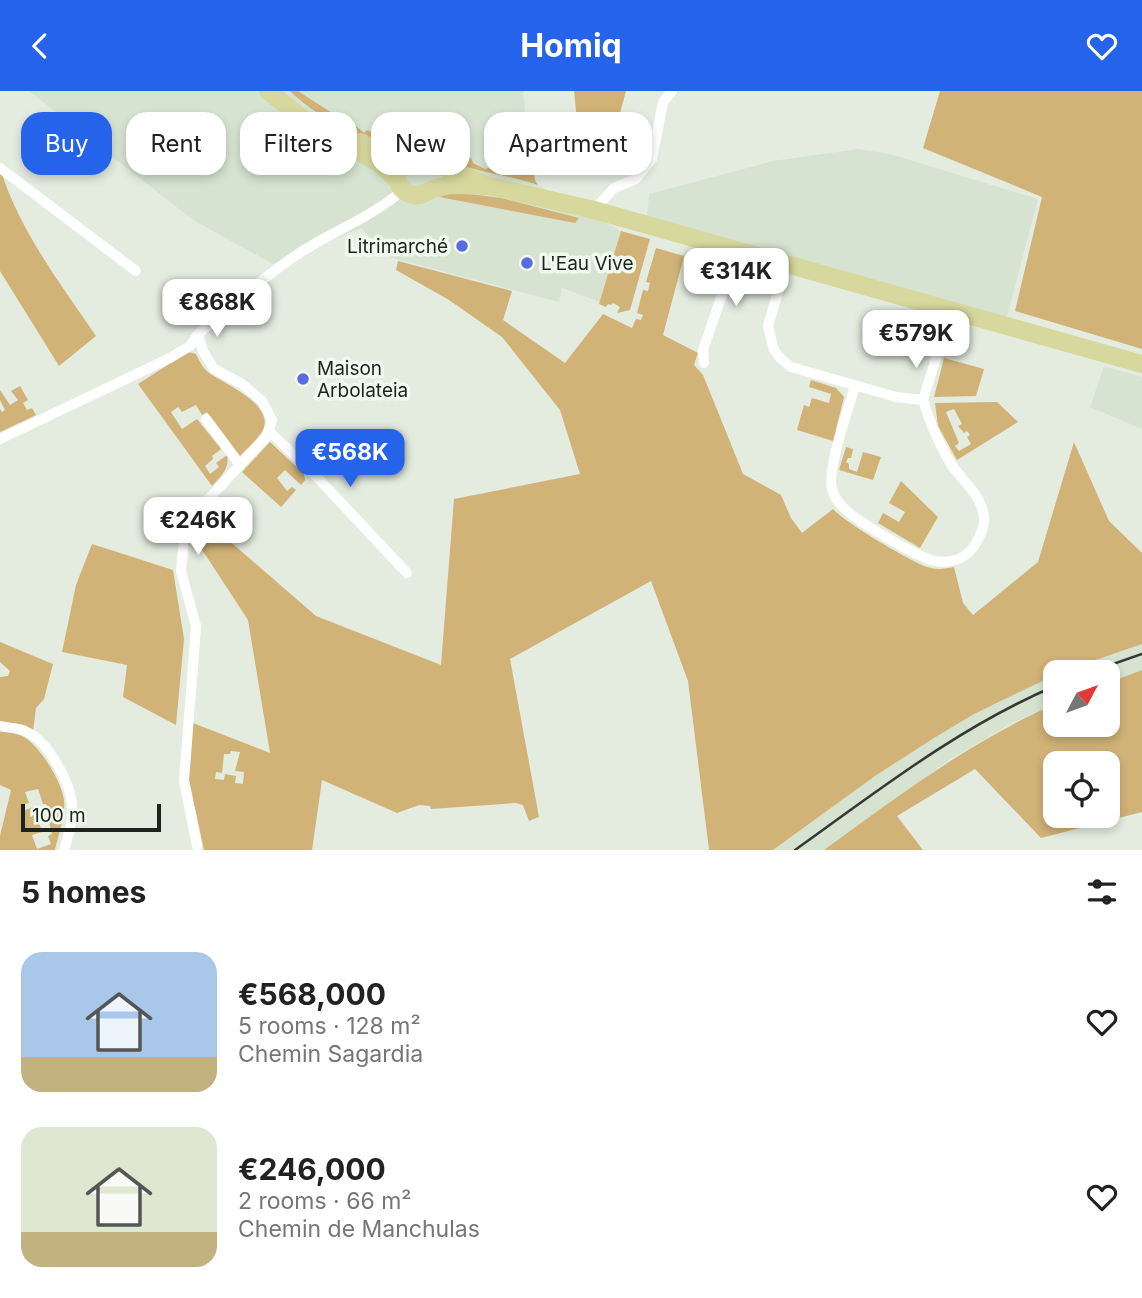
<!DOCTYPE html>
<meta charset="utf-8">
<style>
:root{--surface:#fff;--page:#f2f2f2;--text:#222;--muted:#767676;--accent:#2563eb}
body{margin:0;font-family:Inter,sans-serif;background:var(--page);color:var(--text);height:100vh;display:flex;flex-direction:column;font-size:26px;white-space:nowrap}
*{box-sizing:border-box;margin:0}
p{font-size:23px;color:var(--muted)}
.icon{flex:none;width:38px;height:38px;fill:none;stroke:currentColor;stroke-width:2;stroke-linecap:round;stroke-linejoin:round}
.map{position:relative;height:759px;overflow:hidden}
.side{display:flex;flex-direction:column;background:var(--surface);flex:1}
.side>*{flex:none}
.guide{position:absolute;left:21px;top:21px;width:700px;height:63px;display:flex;gap:14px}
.needle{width:46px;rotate:49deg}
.fabs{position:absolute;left:1043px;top:569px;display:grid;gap:14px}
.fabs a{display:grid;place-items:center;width:77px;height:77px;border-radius:14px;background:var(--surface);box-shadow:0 4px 10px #0003;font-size:35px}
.scale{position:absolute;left:21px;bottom:18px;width:140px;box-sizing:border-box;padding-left:7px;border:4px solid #1f221e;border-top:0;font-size:19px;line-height:24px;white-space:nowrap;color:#1f221e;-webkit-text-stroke:5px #f1f9ee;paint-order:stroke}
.price{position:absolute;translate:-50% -60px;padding:0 16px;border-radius:14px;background:#fff;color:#222;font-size:23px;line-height:46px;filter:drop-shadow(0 2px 4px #0008)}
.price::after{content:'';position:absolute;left:50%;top:42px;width:21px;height:16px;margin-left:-10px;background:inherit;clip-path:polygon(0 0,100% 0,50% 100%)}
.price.on{background:var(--accent);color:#fff}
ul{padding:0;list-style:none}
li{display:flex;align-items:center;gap:21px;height:175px;padding:0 21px}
li span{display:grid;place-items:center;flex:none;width:196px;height:140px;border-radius:21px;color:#555}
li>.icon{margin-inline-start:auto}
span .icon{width:84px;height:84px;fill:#fffc;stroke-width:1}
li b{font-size:30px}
h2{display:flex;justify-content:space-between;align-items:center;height:84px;padding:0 21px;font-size:30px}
.tag{padding:0 24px;border-radius:21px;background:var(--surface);box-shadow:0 4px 10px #0003;font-size:24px;line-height:63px}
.tag.on{background:var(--accent);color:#fff}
header{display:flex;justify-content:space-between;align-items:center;height:91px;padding:0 21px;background:var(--accent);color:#fff;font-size:32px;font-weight:700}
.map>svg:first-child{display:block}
.built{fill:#d6e3d1}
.green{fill:#d1b277;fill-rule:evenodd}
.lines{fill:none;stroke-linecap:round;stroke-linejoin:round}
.minor{stroke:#fff;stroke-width:10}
.primary{stroke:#d7d89d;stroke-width:18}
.rail{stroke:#353833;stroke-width:2.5}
.poi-dot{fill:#586be1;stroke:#f1f9ee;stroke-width:2.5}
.labels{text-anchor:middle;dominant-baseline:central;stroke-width:7;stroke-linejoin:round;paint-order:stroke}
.poi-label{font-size:19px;fill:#1f221e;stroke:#f1f9ee;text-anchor:start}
</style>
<header><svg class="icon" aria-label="back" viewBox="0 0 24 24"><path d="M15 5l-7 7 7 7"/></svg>Homiq<svg class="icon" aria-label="heart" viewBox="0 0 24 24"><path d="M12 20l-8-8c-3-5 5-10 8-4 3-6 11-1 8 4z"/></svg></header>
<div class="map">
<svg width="1142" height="759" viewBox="0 0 1142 759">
<rect width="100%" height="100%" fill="#e4ece0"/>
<path class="built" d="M 29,0 L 523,0 L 534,92 L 621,140 L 600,211 L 562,197 L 559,211 L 389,166 L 361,137 L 273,173 L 193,129 Z
M 858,58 L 890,63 L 1038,108 L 1007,226 L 647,126 L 649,103 L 773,70 Z
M 1104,275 L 1142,286 L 1142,338 L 1090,316 Z
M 1142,553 L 1142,579 L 1108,592 L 1108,581 L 1061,581 Z
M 1055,584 L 1055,613 L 1014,631 L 952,667 L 824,759 L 773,759 L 875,685 L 934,647 L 974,623 Z"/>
<path class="green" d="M 290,0 L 298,0 L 332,22 L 331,25 L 348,30 L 349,28 L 353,29 L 353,32 L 364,42 L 367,39 L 387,48 L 393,42 L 384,56 C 355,46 312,22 290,0 Z
M 574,0 L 626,0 L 620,22 L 583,39 L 576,20 Z
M 940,0 L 1142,0 L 1142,258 L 1015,220 L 1042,106 L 923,57 Z
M 456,63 L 471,67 L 473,72 L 485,78 L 491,76 L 516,84 L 527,79 L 532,65 L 535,89 L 538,94 C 507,84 479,81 449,71 L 450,64 Z
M 0,77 C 19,139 60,192 96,245 L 59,275 L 0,180 Z
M 454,101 L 501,107 L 579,127 L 575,132 L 439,106 Z
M 621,140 L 650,148 L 630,219 L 617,222 L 620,216 L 613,212 L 611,214 L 608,213 L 606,216 L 599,213 Z
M 656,157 L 684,165 L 663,244 L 698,262 L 694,274 L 703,284 L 743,383 L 781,404 L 791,427 L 802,442 L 833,418 C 846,432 908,469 927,476 C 936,479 945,478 954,476 L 963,512 L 973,524 L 1038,471 L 1074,351 L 1109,430 L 1142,462 L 1142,553 L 1061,581 L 1055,581 L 1055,584 L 974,623 L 934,647 L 875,685 L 773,759 L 709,759 L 688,590 L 651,490 L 510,568 L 539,726 L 529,730 L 523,714 L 516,712 L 431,718 L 430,715 L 419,714 L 397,722 L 322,689 L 312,759 L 204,759 L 188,684 L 193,632 L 270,662 L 248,529 L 199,454 L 212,435 L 316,525 L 441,574 L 454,408 L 580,383 L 560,319 L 502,246 L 449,209 L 396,179 L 398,170 L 512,200 L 503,229 L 565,272 L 603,223 L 632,237 L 636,228 L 641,229 L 643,224 L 637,222 L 643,199 L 648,200 L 650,192 L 646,191 ZM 231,660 L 240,661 L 235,680 L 244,681 L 243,693 L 235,692 L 236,685 L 225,683 L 224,689 L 215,688 L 216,681 L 222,682 L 224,663 L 230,663 Z
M 188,261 L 196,263 C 199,269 202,276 208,281 C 222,292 271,311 264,336 C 261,346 247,357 240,365 L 207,321 L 202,324 L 196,314 L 182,321 L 178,316 L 171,321 L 182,338 L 197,328 L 221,358 L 212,365 L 213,368 L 205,375 L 210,383 L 219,376 L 216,372 L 227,364 C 230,378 221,385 212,395 L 138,293 Z
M 944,267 L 984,278 L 976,305 L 934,306 Z
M 811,289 L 836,297 L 844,306 L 833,350 L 797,339 L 804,314 L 809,316 L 812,307 L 829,312 L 831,303 L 809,296 Z
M 20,295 L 28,309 L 23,312 L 27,319 L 32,317 L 36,324 L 0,341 L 0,318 L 2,321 L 5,319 L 0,309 L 0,299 L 10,314 L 18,309 L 11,300 Z
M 997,311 L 1018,331 L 957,369 L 938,335 L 935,312 ZM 954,318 L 962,333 L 958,335 L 964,342 L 967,340 L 970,344 L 967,346 L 971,353 L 959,360 L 955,355 L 959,352 L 946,321 Z
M 270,351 L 304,383 L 305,389 L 301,394 L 285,379 L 277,387 L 287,400 L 292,396 L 296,399 L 281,416 L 242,381 Z
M 846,356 L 853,358 L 851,367 L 848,367 L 846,371 L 849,373 L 849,378 L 857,381 L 863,361 L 881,366 L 873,389 L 839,379 Z
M 901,390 L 938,426 L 920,457 L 878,432 L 883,422 L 899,431 L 905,421 L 889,412 Z
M 92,453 L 173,479 L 184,548 L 176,634 L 123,606 L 127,574 L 62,561 L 76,494 Z
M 0,551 L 53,573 L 44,608 L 36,617 L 33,640 L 25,634 L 0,630 L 0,586 L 8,585 L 10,580 L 0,571 Z
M 1142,579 L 1142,721 L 1041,747 L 975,678 L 897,725 L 923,759 L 824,759 C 898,705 971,650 1055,613 L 1055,634 L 1108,634 L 1108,592 ZM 1108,672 L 1108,724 L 1055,724 L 1055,672 Z
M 0,639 C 7,641 15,642 22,645 C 39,653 62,691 64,709 C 66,725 58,744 55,759 L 0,759 L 0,745 L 11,699 L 0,694 ZM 38,698 L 43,713 L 46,713 L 49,722 L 47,723 L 52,743 L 48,745 L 51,753 L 37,758 L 32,744 L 42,741 L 34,716 L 25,719 L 23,714 L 29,712 L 25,701 Z"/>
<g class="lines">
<path class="minor" d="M 0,77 L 136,180
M 594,119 L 614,97 L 636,88 L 652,68 L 663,11 L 672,0
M 786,174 L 768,235 L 774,259 L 780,267 L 791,276 L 896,306 L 923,309 L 951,220
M 704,272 L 703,259 L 737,160
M 855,294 C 850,314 826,380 832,398 C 834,406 840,414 847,420 C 862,433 917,466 935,470 C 952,473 968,467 976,452 C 980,445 985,435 984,427 C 983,405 962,390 951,373 C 938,352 930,332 923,309
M 206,328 L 240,374
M 269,340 L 313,382 L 407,482
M 0,348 L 170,267 L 190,255 L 198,243 C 232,215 264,185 301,161 C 335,139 372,126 403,99
M 0,635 C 8,637 20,637 27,641 C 48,650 71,693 72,715 C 73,730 68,745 64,759
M 197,755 L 184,690 L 196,535 L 181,480 L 184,448 L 201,416 L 267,345 L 272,329 L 262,310 L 242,293 L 214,278 L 203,260 L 198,243"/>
<path class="primary" d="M 268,0 L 305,29 L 380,73 L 397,89
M 360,51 L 386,62 L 407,65
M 489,95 C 471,95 450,91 433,98 C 426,101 421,106 413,104 C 392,99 394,76 407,65 L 423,63 L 436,73 L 489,95 L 594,119 L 1142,273"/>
<path class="rail" d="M 1090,581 L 1142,563
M 795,759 C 879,699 959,636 1055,595"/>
</g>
<g class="poi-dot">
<circle cx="462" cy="155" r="7"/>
<circle cx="527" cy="172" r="7"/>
<circle cx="303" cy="288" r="7"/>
</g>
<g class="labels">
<g class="poi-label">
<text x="448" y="155" text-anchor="end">Litrimarché</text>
<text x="541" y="172">L'Eau Vive</text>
<text x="317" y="277">Maison<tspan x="317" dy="22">Arbolateia</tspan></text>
</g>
</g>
</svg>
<div class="fabs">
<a><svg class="needle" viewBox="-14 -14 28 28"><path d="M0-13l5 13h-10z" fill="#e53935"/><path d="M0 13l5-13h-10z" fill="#767676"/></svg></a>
<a><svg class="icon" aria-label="locate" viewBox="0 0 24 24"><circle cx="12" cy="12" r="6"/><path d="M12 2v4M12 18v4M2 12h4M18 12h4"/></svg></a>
</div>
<div class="scale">100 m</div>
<b class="price" style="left:736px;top:217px">€314K</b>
<b class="price" style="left:217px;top:248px">€868K</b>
<b class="price" style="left:916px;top:279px">€579K</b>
<b class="price on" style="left:350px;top:398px">€568K</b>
<b class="price" style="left:198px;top:466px">€246K</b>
<div class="guide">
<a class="tag on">Buy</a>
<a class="tag">Rent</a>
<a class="tag">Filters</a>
<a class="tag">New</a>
<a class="tag">Apartment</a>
</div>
</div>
<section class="side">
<h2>5 homes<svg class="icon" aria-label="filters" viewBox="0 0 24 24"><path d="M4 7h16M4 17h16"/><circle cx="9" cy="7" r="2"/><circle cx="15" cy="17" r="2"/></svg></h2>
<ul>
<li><span style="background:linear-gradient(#a9c7e8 75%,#c2b280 0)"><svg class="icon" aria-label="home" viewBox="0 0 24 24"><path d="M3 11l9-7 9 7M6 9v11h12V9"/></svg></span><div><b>€568,000</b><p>5 rooms · 128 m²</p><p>Chemin Sagardia</p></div><svg class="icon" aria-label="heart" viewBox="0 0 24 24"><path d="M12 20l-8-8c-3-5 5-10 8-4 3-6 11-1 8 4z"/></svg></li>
<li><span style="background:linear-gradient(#dfe7d0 75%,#c2b280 0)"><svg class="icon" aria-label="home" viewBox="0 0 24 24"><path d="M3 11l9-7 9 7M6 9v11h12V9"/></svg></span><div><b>€246,000</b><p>2 rooms · 66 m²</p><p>Chemin de Manchulas</p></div><svg class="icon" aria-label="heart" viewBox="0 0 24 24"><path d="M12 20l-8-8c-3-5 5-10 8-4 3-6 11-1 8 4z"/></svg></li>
</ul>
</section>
